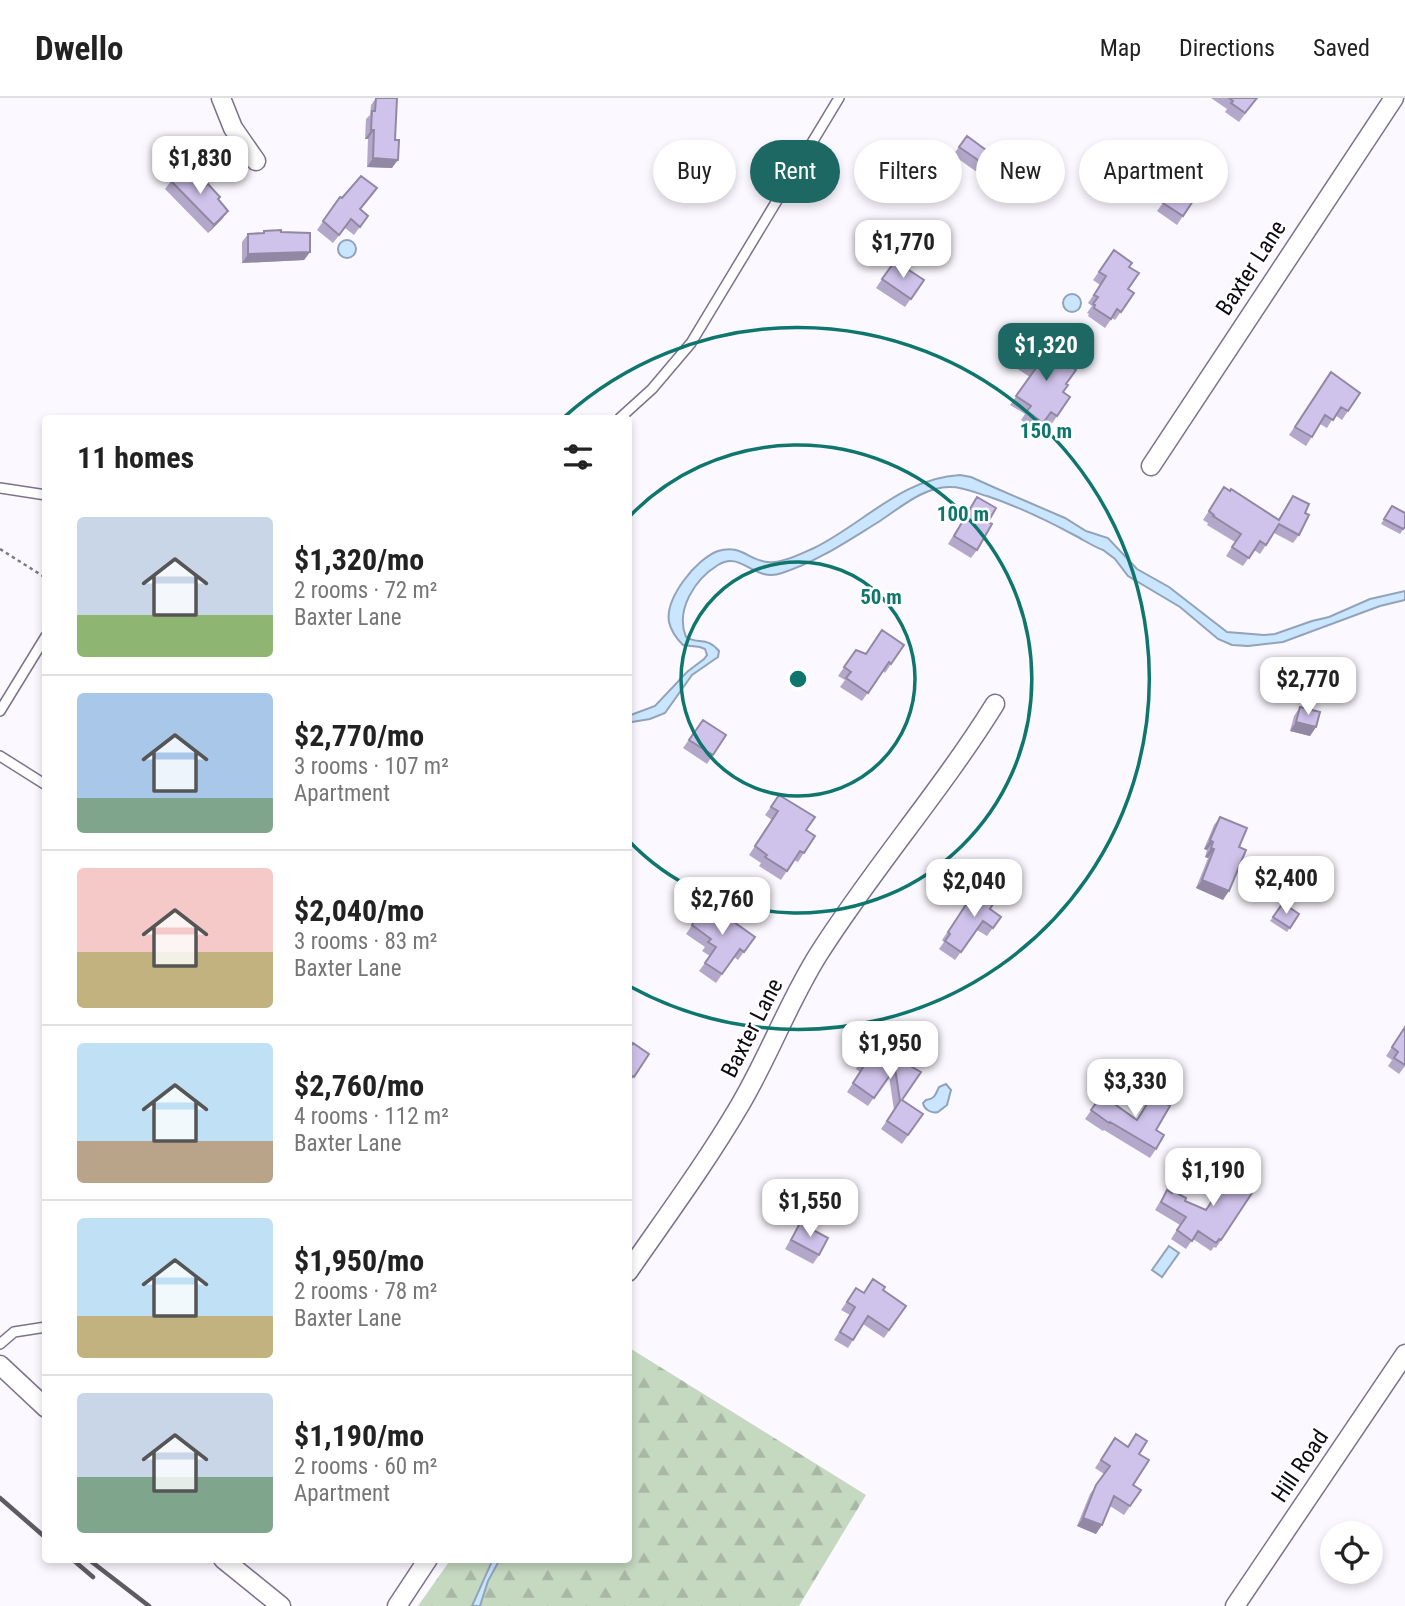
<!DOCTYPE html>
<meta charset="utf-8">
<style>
:root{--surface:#fff;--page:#f2f2f2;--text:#222;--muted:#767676;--line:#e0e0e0;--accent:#1d6862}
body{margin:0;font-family:"Roboto Condensed",sans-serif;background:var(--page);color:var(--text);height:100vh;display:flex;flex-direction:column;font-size:26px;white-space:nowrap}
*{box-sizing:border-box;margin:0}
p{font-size:23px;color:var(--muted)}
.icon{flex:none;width:38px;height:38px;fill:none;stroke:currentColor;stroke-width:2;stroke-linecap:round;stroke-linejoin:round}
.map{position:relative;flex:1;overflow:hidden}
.drawer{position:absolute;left:42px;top:317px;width:590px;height:1148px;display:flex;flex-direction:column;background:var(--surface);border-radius:7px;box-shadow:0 4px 10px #0003}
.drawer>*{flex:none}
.guide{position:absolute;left:653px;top:42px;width:646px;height:63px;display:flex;gap:14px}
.tools{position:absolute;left:1320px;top:1423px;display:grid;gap:14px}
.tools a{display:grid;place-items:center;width:63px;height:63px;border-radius:50%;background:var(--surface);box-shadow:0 4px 10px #0003;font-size:35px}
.price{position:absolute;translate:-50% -60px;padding:0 16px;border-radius:14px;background:#fff;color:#222;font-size:23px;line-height:46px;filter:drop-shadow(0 2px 4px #0008)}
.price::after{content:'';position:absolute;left:50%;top:42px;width:21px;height:16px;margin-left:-10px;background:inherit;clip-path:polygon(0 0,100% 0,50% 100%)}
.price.current{background:var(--accent);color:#fff}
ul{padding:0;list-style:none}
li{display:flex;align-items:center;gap:21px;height:175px;padding:0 35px}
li+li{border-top:2px solid var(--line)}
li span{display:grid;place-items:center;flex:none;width:196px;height:140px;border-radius:7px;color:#555}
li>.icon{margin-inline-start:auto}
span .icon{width:84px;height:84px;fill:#fffc;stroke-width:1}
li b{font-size:30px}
h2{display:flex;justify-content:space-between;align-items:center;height:84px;padding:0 35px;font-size:30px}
.pill{padding:0 24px;border-radius:32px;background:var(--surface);box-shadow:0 4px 10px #0003;font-size:24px;line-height:63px}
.pill.current{background:var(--accent);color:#fff}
header{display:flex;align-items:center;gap:42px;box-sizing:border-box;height:98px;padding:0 35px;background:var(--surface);border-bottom:2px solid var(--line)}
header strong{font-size:33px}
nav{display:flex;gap:38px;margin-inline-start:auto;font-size:24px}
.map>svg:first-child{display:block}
.forest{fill:url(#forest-firs)}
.water{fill:#cae5fe;stroke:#91a3b8;stroke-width:2}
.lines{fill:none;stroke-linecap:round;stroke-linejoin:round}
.service-casing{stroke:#7b728d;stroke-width:12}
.minor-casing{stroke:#7b728d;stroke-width:21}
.path{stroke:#7c7a82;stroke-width:2.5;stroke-dasharray:3.5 3.5;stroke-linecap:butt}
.service{stroke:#fff;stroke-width:9}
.minor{stroke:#fff;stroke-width:18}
.rail{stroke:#5e5b64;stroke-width:4.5}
.wall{fill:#b3a8ca}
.shaded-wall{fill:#9288a4}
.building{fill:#d0c3eb;stroke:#9288a4;stroke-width:2}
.ring{fill:none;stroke:#0f766e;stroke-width:3.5}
.labels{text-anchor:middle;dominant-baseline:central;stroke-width:5;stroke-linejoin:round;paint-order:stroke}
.street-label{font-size:23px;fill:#0d0a14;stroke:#fff}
.centre{fill:#0f766e;stroke:#fff;stroke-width:3.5}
.ring-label{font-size:21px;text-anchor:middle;font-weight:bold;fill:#0f766e;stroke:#fff;stroke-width:5;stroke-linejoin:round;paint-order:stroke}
</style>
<header>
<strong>Dwello</strong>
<nav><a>Map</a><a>Directions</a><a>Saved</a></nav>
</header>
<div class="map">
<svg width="1405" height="1508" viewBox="0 0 1405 1508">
<defs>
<pattern id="forest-firs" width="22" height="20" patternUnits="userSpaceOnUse" patternTransform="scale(1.75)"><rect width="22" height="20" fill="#c5d8c0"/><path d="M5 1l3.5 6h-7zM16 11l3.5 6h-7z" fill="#a8b8a4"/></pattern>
</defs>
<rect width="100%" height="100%" fill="#fbf9ff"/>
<path class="forest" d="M 628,1249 L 866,1397 L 799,1508 L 418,1508 L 451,1461 L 628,1461 Z"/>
<path class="water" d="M338 151a9 9 0 1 1 18 0a9 9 0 1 1-18 0Z
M1063 205a9 9 0 1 1 18 0a9 9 0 1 1-18 0Z
M 960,377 L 971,379 L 1000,392 L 1065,420 L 1086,433 L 1108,440 L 1137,471 L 1169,489 L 1227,534 L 1264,537 L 1275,536 L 1312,523 L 1329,519 L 1370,501 L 1405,493 L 1405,502 L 1380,508 L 1283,544 L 1248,548 L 1232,547 L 1218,541 L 1180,509 L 1128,478 L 1115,461 L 1103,452 C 1092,448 1084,442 1074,437 C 1046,422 1017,408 987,398 C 976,395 963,389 951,389 C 925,388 901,409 880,423 C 849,442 817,464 782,475 C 753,485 742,452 718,467 C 695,481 675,512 686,539 C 699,547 706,538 719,553 L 718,559 L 692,577 L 665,615 L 650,621 L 632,624 L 628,626 L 628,618 L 655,608 L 687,574 L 704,561 L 707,557 L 705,551 L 700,549 L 683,547 C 677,541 671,533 669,524 C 665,500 696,461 718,453 C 742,446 749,463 768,464 C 781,466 802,455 814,450 C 863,426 902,380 960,377 Z
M 946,986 L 951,992 L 947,1007 L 938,1014 C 931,1016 924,1011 923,1005 L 926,1002 C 936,1000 935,997 939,989 Z
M 1169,1148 L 1179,1155 L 1162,1179 L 1152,1172 Z
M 493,1461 L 500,1461 L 488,1483 L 480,1508 L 472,1508 Z"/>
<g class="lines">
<defs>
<path id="service" d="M 620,320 L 652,291 L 691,245 L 839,0
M 0,390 L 46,397
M 0,613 L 46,538
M 0,658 L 46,687
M 0,1246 L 14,1234 L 46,1229"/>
<path id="minor" d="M 221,0 L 233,30 L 256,63
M 1151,368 L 1394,0
M 628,1174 C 666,1119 706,1065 740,1007 C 769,958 788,905 818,857 C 873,770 941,693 995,606
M 0,1267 L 46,1310
M 223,1461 L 281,1508
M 397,1508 L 428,1461
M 1235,1508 L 1405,1256"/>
</defs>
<use href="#service" class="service-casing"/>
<use href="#minor" class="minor-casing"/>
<path class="path" d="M 0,451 L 46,480"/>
<use href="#service" class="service"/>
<use href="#minor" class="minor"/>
<path class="rail" d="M 0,1400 L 46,1440
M 72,1461 L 93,1479
M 88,1461 L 149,1508"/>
</g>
<path class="wall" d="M 376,0 L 397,0 L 392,70 L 367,69 L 368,41 L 365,41 L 366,21 L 370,17 L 371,7 Z
M 1211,0 L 1257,0 L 1239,24 L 1225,14 L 1227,11 Z
M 967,38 L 994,58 L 981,77 L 953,57 Z
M 1170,63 L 1181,71 L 1202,80 L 1191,98 L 1195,100 L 1177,127 L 1157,113 L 1168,98 L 1153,88 Z
M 171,83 L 218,102 L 228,113 L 222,121 L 208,135 L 165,91 Z
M 377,90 L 360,111 L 368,118 L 354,137 L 345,130 L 333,145 L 317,132 L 340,99 L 342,100 Z
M 888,124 L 912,138 L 895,163 L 924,182 L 905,209 L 876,190 L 892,166 L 870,151 Z
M 264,133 L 281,134 L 310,154 L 304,162 L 242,165 L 242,144 L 248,136 L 263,135 Z
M 1114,152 L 1129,169 L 1128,191 L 1134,195 L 1115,222 L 1112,220 L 1105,230 L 1088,218 L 1089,216 L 1087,215 L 1092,208 L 1088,205 L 1100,187 L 1093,182 Z
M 1034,244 L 1066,286 L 1063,294 L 1070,299 L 1051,327 L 1045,322 L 1037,333 L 1021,322 L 1025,316 L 1010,307 L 1030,279 L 1016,270 Z
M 1331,274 L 1360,295 L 1342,322 L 1335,317 L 1327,330 L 1320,326 L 1306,348 L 1289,337 Z
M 1224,389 L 1278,422 L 1293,398 L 1305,415 L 1299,437 L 1293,445 L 1274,435 L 1260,456 L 1254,452 L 1243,468 L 1226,458 L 1235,444 L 1207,427 L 1208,425 L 1203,422 Z
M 977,399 L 988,424 L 977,452 L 971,460 L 948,446 Z
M 1392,408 L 1405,429 L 1400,436 L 1381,426 Z
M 904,547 L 885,575 L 883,573 L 862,603 L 840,589 L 845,582 L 838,578 L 856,552 L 866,556 Z
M 1300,609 L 1316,629 L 1310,638 L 1290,633 L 1294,618 Z
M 703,622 L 726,637 L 707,666 L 683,650 Z
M 779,697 L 806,732 L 815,738 L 798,764 L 794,762 L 781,782 L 759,768 L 761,765 L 749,757 L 772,722 L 765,717 Z
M 1220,719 L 1239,749 L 1223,802 L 1196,790 L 1208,760 L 1205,759 L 1207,752 L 1204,751 L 1214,727 Z
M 707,805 L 755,839 L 738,862 L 734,859 L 716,885 L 699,873 L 710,858 L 702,853 L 705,849 L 686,836 Z
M 967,805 L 969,807 L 990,811 L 1001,819 L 987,838 L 977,832 L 955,862 L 939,851 L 944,844 L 942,842 Z
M 1283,805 L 1299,816 L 1287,834 L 1270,823 Z
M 1405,929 L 1405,968 L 1399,976 L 1388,968 L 1392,962 L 1386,958 Z
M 869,944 L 873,947 L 887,949 L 904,961 L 902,1002 L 923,1016 L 902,1046 L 881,1031 L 894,1012 L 889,978 L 868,1008 L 847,994 L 860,974 L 856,971 L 859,966 L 855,963 Z
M 628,952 L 649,956 L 628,987 Z
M 1102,997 L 1137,1022 L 1152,998 L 1156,1032 L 1156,1051 L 1150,1060 L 1104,1032 L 1103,1033 L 1085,1021 Z
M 1247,1091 L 1252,1095 L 1216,1150 L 1214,1149 L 1211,1153 L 1193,1141 L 1186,1151 L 1171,1141 L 1180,1127 L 1155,1112 L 1167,1092 L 1185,1103 L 1205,1112 Z
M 800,1125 L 819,1157 L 813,1166 L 785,1151 Z
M 856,1190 L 864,1195 L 883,1192 L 906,1208 L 884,1240 L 863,1226 L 848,1250 L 834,1242 L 850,1217 L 841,1212 Z
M 1115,1340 L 1139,1356 L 1133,1387 L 1141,1392 L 1124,1417 L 1110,1408 L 1096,1436 L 1077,1428 L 1090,1396 L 1104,1376 L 1095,1370 Z"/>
<path class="shaded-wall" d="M 371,32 L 374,32 L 368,41 L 365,41 Z
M 373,60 L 398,62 L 392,70 L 367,69 Z
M 228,113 L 222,121 L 208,135 L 214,127 Z
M 310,154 L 304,162 L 242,165 L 248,156 Z
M 1296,624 L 1316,629 L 1310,638 L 1290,633 Z
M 1210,742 L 1213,744 L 1207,752 L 1204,751 Z
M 1211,750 L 1214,751 L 1208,760 L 1205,759 Z
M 1202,782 L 1229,793 L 1223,802 L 1196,790 Z
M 1083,1420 L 1102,1427 L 1096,1436 L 1077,1428 Z"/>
<path class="building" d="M 376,0 L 397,0 L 395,42 L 399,42 L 398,62 L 373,60 L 374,32 L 371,32 L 372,13 L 375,13 Z
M 1229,0 L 1257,0 L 1245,15 L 1231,5 L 1233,3 Z
M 967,38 L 994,58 L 987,68 L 959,49 Z
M 1198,55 L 1212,64 L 1191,98 L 1195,100 L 1183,118 L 1163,105 L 1174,89 L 1159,80 L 1170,63 L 1181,71 L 1190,57 L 1194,60 Z
M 185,69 L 205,88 L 208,86 L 220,99 L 218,101 L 228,113 L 214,127 L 171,83 Z
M 361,78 L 377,90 L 360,111 L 368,118 L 360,129 L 351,121 L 339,137 L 323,123 L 340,99 L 342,100 Z
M 888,124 L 912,138 L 898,158 L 876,143 Z
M 281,132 L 281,134 L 310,135 L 310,154 L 248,156 L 248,136 L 264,135 L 264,133 Z
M 1114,152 L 1132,165 L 1129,169 L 1139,175 L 1128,191 L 1134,195 L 1121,214 L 1117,211 L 1111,221 L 1094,210 L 1095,207 L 1093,206 L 1098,199 L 1094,197 L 1106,178 L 1099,174 Z
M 895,163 L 924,182 L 911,201 L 882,181 Z
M 1034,244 L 1076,272 L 1066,286 L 1068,287 L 1063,294 L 1070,299 L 1057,318 L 1051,314 L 1043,325 L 1027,313 L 1031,308 L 1016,298 L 1036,270 L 1022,261 Z
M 1331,274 L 1360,295 L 1348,313 L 1341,309 L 1333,322 L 1325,317 L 1312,339 L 1295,329 Z
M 1224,389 L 1230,393 L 1231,391 L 1279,422 L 1293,398 L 1309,406 L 1305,415 L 1309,417 L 1299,437 L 1279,426 L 1266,447 L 1260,443 L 1249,460 L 1232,449 L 1241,436 L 1213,418 L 1214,417 L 1209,413 Z
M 977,399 L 996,410 L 988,424 L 992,426 L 977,452 L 954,438 Z
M 1392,408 L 1405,415 L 1405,429 L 1403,431 L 1384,421 Z
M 882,532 L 904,547 L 891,566 L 889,564 L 868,595 L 846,580 L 851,574 L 844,569 L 856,552 L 866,556 Z
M 1300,609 L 1320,614 L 1316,629 L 1296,624 Z
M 703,622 L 726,637 L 713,657 L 689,642 Z
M 779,697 L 815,719 L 806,732 L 815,738 L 804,755 L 800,753 L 787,773 L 765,759 L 767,757 L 755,748 L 778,713 L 771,709 Z
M 1220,719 L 1247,730 L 1239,749 L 1246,752 L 1229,793 L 1202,782 L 1214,751 L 1211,750 L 1213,744 L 1210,742 Z
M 985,787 L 999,796 L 990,811 L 1001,819 L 993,830 L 983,823 L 961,854 L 945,843 L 950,836 L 948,834 L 967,805 L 969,807 Z
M 707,805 L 755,839 L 744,854 L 740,851 L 722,876 L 705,865 L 716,849 L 708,844 L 711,841 L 692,827 Z
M 1283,805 L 1299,816 L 1290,830 L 1273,819 Z
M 1405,929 L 1405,967 L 1394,960 L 1398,954 L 1392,949 Z
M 887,937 L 887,949 L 904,961 L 911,960 L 912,969 L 921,974 L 902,1002 L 923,1016 L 908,1037 L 887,1023 L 900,1003 L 895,970 L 874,1000 L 853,985 L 866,965 L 862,963 L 865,958 L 861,955 L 869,944 L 873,947 L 876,942 Z
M 633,945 L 649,956 L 634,979 L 628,976 L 628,952 Z
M 1102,997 L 1137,1022 L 1152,998 L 1170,1008 L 1156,1032 L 1164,1037 L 1156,1051 L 1110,1024 L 1109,1025 L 1091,1012 Z
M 1247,1067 L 1258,1075 L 1247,1091 L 1252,1095 L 1221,1142 L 1219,1141 L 1216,1145 L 1198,1133 L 1192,1143 L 1177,1132 L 1186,1119 L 1161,1104 L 1167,1092 L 1172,1095 L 1173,1093 L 1186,1100 L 1185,1103 L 1206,1112 L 1228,1079 L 1235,1084 Z
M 800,1125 L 828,1140 L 819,1157 L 791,1142 Z
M 873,1181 L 885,1189 L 883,1192 L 906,1208 L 889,1232 L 868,1218 L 853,1242 L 840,1234 L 855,1209 L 847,1204 L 856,1190 L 864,1195 Z
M 1136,1336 L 1147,1343 L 1139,1356 L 1149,1362 L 1133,1387 L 1141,1392 L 1130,1408 L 1114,1398 L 1102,1427 L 1083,1420 L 1096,1387 L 1110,1368 L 1101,1362 L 1115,1340 L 1128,1349 Z"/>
<g class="ring">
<circle cx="798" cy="581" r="117"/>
<path d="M628 420A234 234 0 1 1 628 742"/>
<path d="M563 320A351 351 0 1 1 631 889"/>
</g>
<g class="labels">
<g class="street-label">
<text transform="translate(1251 170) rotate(-57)">Baxter Lane</text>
<text transform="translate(752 930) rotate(-63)">Baxter Lane</text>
<text transform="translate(1300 1368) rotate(-56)">Hill Road</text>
</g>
</g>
<circle cx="798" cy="581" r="10" class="centre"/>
<g class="ring-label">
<text x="1046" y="340">150 m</text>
<text x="963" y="423">100 m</text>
<text x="881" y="506">50 m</text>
</g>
</svg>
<div class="tools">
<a><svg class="icon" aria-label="locate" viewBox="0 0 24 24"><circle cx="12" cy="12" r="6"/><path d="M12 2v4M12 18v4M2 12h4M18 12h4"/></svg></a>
</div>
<b class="price" style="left:200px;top:98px">$1,830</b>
<b class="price" style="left:903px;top:182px">$1,770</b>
<b class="price current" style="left:1046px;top:285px">$1,320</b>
<b class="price" style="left:1308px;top:619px">$2,770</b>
<b class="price" style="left:1286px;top:818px">$2,400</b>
<b class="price" style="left:974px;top:821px">$2,040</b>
<b class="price" style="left:722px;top:839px">$2,760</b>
<b class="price" style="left:890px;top:983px">$1,950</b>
<b class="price" style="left:1135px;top:1021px">$3,330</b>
<b class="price" style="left:1213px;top:1110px">$1,190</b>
<b class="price" style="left:810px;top:1141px">$1,550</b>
<div class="guide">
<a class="pill">Buy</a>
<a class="pill current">Rent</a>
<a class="pill">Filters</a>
<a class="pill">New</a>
<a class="pill">Apartment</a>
</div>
<section class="drawer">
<h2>11 homes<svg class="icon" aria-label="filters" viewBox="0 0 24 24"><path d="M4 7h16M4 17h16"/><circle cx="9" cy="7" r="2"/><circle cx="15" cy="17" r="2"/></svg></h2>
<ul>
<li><span style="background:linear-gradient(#c9d6e8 70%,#8fb573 0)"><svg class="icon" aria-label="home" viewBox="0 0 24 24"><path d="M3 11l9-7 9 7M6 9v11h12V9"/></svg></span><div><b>$1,320/mo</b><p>2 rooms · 72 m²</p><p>Baxter Lane</p></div></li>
<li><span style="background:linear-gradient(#a9c7e8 75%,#7fa58c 0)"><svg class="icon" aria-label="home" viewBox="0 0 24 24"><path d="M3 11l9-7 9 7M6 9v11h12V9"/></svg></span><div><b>$2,770/mo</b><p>3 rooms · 107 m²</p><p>Apartment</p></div></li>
<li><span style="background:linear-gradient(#f6c9c9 60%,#c2b280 0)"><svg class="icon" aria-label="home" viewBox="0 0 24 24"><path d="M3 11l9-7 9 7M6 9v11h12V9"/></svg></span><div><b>$2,040/mo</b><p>3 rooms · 83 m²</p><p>Baxter Lane</p></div></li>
<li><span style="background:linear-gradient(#bfe0f5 70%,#b9a48a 0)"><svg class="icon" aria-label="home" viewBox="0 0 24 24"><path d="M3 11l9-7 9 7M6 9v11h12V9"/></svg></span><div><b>$2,760/mo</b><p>4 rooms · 112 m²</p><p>Baxter Lane</p></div></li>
<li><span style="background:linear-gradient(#bfe0f5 70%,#c2b280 0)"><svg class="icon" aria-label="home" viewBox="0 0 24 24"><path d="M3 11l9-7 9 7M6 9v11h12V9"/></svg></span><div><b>$1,950/mo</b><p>2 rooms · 78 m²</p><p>Baxter Lane</p></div></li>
<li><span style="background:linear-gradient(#c9d6e8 60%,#7fa58c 0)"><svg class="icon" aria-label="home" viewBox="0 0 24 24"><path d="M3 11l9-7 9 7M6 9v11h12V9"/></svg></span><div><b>$1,190/mo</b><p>2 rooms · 60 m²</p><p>Apartment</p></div></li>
</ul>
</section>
</div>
